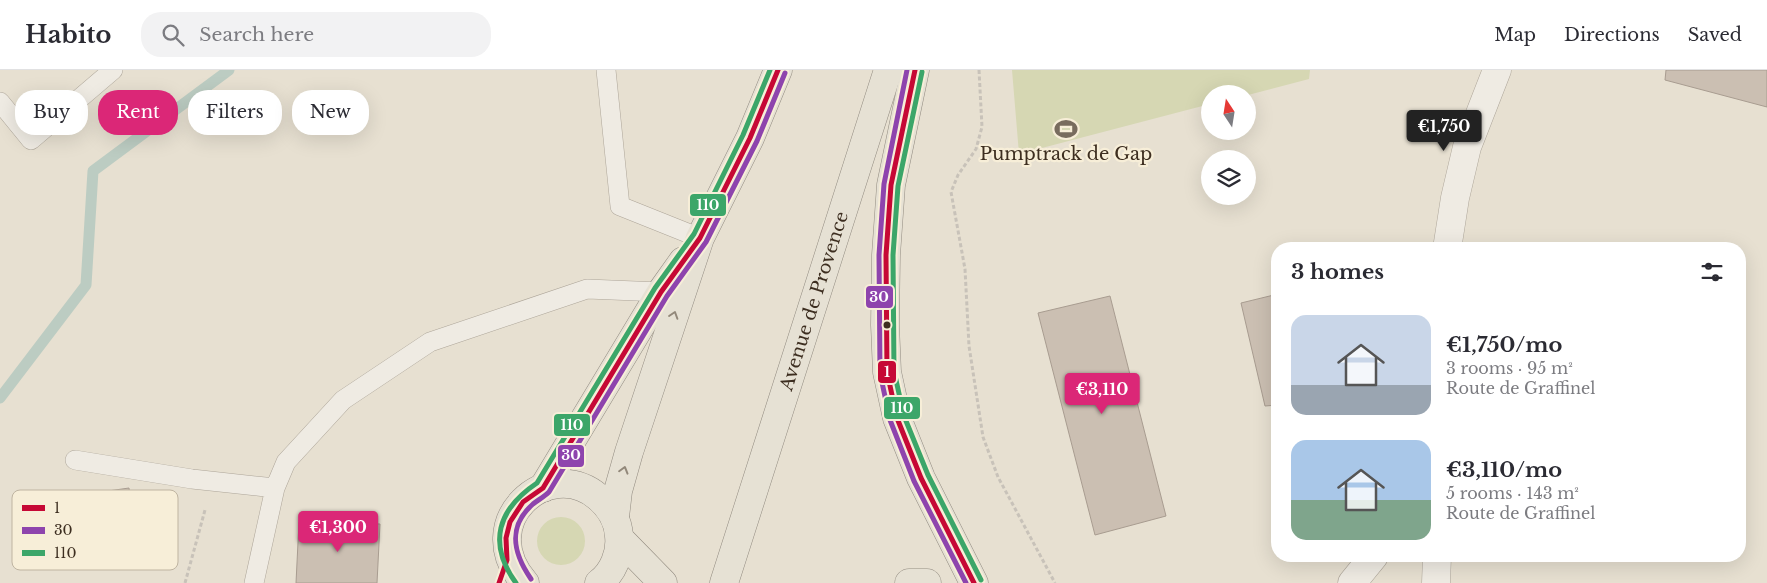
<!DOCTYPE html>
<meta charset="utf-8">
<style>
:root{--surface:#fff;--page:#f2f2f3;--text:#2b2b33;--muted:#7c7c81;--line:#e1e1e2;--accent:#db2777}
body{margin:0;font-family:"Libre Baskerville",serif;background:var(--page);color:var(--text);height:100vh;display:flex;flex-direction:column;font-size:19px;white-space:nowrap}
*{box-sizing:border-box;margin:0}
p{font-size:16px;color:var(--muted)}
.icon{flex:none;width:28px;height:28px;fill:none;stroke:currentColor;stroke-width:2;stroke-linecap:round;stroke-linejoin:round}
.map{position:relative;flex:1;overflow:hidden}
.sheet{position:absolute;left:1271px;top:172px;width:475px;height:320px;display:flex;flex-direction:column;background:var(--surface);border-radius:20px;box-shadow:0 5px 20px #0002}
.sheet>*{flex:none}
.banner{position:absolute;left:15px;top:20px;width:475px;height:45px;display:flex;gap:10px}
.needle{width:32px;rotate:348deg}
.tools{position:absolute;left:1201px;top:15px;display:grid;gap:10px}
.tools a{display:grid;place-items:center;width:55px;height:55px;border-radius:50%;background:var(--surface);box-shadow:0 5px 20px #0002;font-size:25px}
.price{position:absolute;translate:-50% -42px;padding:0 11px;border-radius:5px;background:var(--accent);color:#fff;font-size:16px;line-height:32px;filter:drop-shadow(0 1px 2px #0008)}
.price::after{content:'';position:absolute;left:50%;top:30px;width:15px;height:11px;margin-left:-8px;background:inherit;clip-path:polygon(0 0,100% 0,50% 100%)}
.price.active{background:#222;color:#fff}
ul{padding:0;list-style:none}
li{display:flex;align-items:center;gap:15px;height:125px;padding:0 20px}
li span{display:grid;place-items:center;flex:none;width:140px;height:100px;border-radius:15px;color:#555}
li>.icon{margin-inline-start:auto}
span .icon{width:60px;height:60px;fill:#fffc;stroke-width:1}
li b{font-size:21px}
h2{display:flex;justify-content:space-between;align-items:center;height:60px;padding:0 20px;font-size:21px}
.chip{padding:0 18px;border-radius:20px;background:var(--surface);box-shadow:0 5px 20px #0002;font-size:18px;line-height:45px}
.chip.active{background:var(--accent);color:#fff}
header{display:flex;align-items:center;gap:30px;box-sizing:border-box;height:70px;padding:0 25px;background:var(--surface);border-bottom:1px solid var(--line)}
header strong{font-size:24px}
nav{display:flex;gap:28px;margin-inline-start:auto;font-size:18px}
.search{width:350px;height:45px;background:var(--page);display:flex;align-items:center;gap:12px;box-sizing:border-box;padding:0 18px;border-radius:20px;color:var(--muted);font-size:19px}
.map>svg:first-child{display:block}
.green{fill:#d6d7b3}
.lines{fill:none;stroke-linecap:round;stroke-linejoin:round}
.stream{stroke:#bcccc2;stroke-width:11}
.building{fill:#cbbfb2;stroke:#a89c90}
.service-casing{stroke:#ada599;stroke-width:20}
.minor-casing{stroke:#ada599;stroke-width:29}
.tertiary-casing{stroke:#ada599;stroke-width:29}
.primary-casing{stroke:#928b80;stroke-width:29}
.path{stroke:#c8c2b9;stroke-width:3;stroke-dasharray:4 2.5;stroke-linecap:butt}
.service{stroke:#efebe3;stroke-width:19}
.minor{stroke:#efebe3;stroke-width:28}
.tertiary{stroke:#efebe3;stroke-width:28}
.primary{stroke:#e6e1d4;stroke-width:28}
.bus-1-casing{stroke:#f7eed8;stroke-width:9}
.bus-2-casing{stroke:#f7eed8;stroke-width:9}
.bus-3-casing{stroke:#f7eed8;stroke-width:9}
.bus-1{stroke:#c60835;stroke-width:5}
.bus-2{stroke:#8e44ad;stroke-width:5}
.bus-3{stroke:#3ca669;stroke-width:5}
.oneway{stroke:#92887a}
.bus-dot{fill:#3d2e20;stroke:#f7eed8;stroke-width:2}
.labels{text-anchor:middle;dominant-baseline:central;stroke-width:4.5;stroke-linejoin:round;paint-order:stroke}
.poi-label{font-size:18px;fill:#3d2e20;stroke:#f7eed8}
.street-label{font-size:18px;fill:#3d2e20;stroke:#f7eed8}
.key{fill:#f7eed8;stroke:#bfb4a1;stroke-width:1}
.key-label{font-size:14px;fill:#3d2e20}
.line-badge{stroke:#f7eed8;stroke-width:2}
.badge-label{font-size:14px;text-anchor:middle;font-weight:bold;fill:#fff}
</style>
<header>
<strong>Habito</strong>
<div class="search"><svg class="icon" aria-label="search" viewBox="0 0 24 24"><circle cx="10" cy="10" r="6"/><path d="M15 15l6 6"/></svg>Search here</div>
<nav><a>Map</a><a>Directions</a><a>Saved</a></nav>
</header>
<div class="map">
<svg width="1767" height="513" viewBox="0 0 1767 513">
<rect width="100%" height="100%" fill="#e7e0d1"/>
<path class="green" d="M 1012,0 L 1310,0 L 1309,9 L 1248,25 L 1210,24 L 1210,34 L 1019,84 Z
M537 471a24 24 0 1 1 48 0a24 24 0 1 1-48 0Z"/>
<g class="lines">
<path class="stream" d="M 0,328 L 86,215 L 93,101 L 229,0"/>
</g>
<path class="building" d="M 1666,0 L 1767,0 L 1767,37 L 1665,10 Z
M 1278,224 L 1278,335 L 1265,336 L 1241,233 Z
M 1110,226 L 1166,446 L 1095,465 L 1038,243 Z
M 129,418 L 135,473 L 38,484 L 31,432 Z
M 299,452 L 380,454 L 377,513 L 296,513 Z"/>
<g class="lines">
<defs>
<path id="service" d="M 606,0 L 620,136 L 700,168
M 0,32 L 31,70 L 113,0
M 75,390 L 192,409 L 275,418
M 254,513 L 275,418 L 286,392 L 343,330 L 430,272 L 587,219 L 661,222"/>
<path id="minor" d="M 1436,513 L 1437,486"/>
<path id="tertiary" d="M 1447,179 L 1455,128 L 1467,77 L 1497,0
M 1352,513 L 1374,486"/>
<g id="primary">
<path d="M 915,0 L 891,115 L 886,185 L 885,255 L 887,302 L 897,348 L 921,408 L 974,513"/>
<path d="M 543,418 L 661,222 L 683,191"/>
<path d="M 615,447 L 618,421 L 629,382 L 700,168 L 750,68 L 778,0"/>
<path d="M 620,469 L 663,513"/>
<path d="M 525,513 C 472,452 548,385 598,427 C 610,437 618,450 619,466 C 621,483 613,503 599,513"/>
<path id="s1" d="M 724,513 L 888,0"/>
<path d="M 909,513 L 927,513"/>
</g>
</defs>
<use href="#service" class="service-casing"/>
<use href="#minor" class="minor-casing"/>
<use href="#tertiary" class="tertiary-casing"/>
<use href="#primary" class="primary-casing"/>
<path class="path" d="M 979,0 L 982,57 L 976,79 L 958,105 L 951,122 L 965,199 L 969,276 L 983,367 L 998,407 L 1055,513
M 185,513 L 205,440"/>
<use href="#service" class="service"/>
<use href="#minor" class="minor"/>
<use href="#tertiary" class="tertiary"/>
<use href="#primary" class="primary"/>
<defs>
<path id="bus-1" d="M 915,0 L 891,115 L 886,185 L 887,302 L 897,348 L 921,408 L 974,513
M 543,418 L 661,222 L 700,168 L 750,68 L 778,0
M 499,513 L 507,490 L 506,468 L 510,452 L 523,432 L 543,418"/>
<path id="bus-2" d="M 907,0 L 884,114 L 879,185 L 880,303 L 890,350 L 914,411 L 966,513
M 531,509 C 513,483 507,457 533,434 C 538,430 544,427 549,422 L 667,226 L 706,172 L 757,71 L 785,3"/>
<path id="bus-3" d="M 922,2 L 898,116 L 893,185 L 894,301 L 904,346 L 928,405 L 981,510
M 516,513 C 487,473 498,439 537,413 L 655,218 L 694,164 L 743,65 L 770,0"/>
</defs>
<use href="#bus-1" class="bus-1-casing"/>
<use href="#bus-2" class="bus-2-casing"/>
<use href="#bus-3" class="bus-3-casing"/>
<use href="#bus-1" class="bus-1"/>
<use href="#bus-2" class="bus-2"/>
<use href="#bus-3" class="bus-3"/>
</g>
<defs><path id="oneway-chevron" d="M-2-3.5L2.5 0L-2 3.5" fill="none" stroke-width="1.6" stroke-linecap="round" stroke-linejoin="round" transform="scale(1.25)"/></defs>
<g class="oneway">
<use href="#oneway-chevron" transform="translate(674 245) rotate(-72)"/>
<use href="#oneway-chevron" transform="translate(624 400) rotate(-74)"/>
</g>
<defs>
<symbol id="stadium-bare" viewBox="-9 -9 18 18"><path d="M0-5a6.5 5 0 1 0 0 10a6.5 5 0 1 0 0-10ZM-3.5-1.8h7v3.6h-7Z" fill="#786c5e" stroke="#f7eed8" stroke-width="2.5" paint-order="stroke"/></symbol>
</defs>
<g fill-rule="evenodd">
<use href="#stadium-bare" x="1050" y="43" width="32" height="32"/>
</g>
<circle class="bus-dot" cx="887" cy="255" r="4.5"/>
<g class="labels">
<g class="poi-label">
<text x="1066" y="84">Pumptrack de Gap</text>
</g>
<g class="street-label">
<text stroke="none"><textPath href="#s1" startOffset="296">Avenue de Provence</textPath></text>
</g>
</g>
<rect x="12" y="420" width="166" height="80" rx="8" class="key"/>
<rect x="22" y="435" width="23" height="6" fill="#c60835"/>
<rect x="22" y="457" width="23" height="7" fill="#8e44ad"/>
<rect x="22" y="480" width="23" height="6" fill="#3ca669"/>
<g class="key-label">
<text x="54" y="443">1</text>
<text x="54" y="465">30</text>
<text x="54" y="488">110</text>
</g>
<g class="line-badge">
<rect x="689" y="123" width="38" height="24" rx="5" fill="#3ca669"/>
<rect x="865" y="215" width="29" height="24" rx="5" fill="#8e44ad"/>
<rect x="877" y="290" width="20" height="24" rx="5" fill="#c60835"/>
<rect x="883" y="326" width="38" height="24" rx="5" fill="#3ca669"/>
<rect x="553" y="343" width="38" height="24" rx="5" fill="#3ca669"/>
<rect x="557" y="374" width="28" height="24" rx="5" fill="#8e44ad"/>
</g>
<g class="badge-label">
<text x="708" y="140">110</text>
<text x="879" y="232">30</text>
<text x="887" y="307">1</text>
<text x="902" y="343">110</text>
<text x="572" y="360">110</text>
<text x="571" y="390">30</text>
</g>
</svg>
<div class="tools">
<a><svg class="needle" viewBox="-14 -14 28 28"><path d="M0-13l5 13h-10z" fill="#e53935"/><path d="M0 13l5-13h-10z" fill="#7c7c81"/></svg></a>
<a><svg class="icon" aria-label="layers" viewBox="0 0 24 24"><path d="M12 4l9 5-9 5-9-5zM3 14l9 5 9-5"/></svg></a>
</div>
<b class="price active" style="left:1444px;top:82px">€1,750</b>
<b class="price" style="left:1102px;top:345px">€3,110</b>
<b class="price" style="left:338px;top:483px">€1,300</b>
<div class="banner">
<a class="chip">Buy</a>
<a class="chip active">Rent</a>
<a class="chip">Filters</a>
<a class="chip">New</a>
</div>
<section class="sheet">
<h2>3 homes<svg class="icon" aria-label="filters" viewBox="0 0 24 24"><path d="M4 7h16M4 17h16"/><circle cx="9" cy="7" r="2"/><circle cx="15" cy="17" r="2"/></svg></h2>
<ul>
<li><span style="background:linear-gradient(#c9d6e8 70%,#9aa5b1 0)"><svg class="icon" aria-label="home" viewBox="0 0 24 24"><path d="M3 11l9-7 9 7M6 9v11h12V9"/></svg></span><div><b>€1,750/mo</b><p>3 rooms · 95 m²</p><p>Route de Graffinel</p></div></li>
<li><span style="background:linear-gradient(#a9c7e8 60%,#7fa58c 0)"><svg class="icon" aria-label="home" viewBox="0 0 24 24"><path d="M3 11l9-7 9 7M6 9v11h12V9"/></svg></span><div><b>€3,110/mo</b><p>5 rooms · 143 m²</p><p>Route de Graffinel</p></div></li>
</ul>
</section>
</div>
